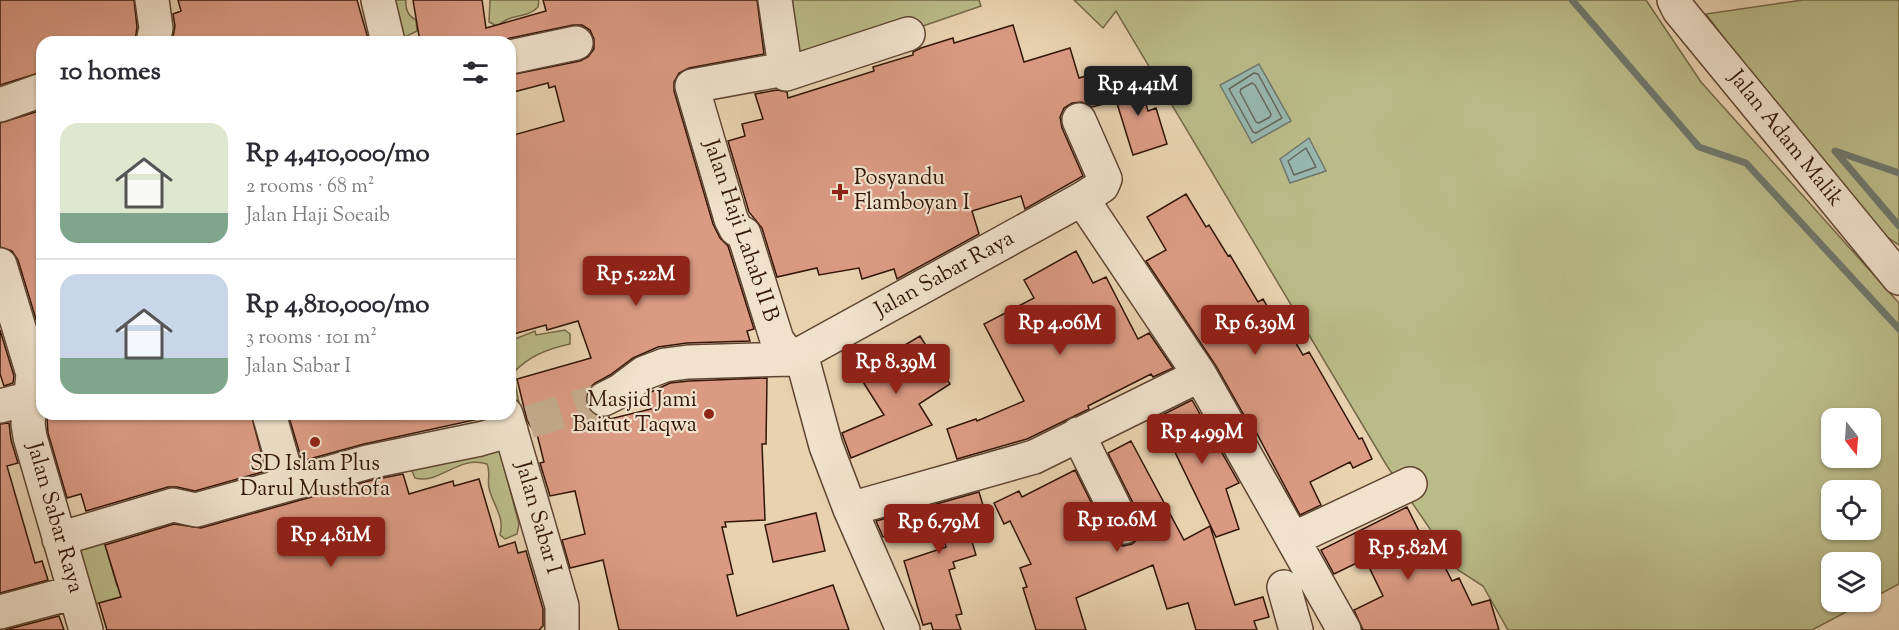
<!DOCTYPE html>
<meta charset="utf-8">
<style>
:root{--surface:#fff;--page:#f7f7f7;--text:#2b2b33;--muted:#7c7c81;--line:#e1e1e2;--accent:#8f2418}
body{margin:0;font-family:"Sorts Mill Goudy",serif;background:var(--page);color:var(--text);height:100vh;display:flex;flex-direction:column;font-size:22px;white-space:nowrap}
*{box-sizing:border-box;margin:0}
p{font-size:20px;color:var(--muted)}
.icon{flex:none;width:33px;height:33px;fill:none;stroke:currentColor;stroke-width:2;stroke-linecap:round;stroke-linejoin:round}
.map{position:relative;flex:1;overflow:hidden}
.panel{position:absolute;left:36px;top:36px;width:480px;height:384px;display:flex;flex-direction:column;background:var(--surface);border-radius:18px;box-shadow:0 2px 4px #0004}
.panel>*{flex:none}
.needle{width:39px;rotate:163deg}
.controls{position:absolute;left:1821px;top:408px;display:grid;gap:12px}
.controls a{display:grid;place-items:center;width:60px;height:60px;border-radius:12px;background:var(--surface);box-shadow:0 2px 4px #0004;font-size:30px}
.price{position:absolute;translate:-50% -51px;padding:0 14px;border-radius:6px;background:var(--accent);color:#fff;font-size:20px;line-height:39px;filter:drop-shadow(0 2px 3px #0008)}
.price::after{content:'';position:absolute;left:50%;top:36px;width:18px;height:14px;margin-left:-9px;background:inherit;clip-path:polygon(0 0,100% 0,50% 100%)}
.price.active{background:#222;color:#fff}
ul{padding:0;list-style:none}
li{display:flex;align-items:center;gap:18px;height:150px;padding:0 24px}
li+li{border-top:2px solid var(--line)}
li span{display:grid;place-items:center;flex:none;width:168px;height:120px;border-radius:18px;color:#555}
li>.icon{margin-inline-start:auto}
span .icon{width:72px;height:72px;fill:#fffc;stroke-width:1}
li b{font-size:26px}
h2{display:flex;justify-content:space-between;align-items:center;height:72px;padding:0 24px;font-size:26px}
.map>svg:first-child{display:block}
.green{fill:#babb88;stroke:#766848;stroke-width:1.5;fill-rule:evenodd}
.water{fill:#97b7af;stroke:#6f776c;stroke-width:1.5}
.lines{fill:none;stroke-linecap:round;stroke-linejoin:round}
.shore{stroke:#65665b;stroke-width:1.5}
.stream{stroke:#6f776c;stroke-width:7}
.building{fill:#db9a84;stroke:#331607;stroke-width:1.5}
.minor-tunnel{stroke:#c4ac8e;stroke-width:33;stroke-dasharray:33 16;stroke-linecap:butt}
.minor-casing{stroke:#604531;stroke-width:36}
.minor{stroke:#f0e2cc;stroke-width:33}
.poi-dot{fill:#8f2418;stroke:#f0e2cc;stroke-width:2}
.labels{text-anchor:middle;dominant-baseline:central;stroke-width:4.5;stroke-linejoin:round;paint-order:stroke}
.street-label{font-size:22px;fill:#331607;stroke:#f0e2cc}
.poi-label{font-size:22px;fill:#331607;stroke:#f0e2cc;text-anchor:start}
</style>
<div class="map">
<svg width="1899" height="630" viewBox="0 0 1899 630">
<rect width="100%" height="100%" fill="#e8d2b0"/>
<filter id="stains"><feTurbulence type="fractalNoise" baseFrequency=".00333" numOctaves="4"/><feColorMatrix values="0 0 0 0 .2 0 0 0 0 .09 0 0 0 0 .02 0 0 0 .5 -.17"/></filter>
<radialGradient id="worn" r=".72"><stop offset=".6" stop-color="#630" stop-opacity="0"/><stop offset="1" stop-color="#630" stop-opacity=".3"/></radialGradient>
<path class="green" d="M 392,0 L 406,0 C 405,9 408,16 416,20 L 417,31 L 401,39 Z
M 490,0 L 539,0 L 538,7 C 527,19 511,13 497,26 L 489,22 Z
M 777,0 L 979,0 L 981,6 L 787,73 Z
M 1074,0 L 1646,0 L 1701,82 L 1899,303 L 1899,584 L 1871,599 L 1870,562 L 1832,562 L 1832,602 L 1865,602 L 1812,630 L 1508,630 L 1483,586 L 1458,570 L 1387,466 L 1116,11 L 1103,28 ZM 1832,418 L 1870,418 L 1870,458 L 1832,458 ZM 1832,490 L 1870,490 L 1870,530 L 1832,530 Z
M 1803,0 L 1899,0 L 1899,245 L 1884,235 L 1842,182 L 1824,169 L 1810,153 L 1706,14 Z
M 565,330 L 570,334 L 570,344 C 547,349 529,356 513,373 L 519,403 L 516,408 C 505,390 510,361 510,341 L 535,331 L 536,335 Z
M 498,445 L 519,524 L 517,534 L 505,539 L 500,535 C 505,516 493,506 489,488 C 487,480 491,472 487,464 C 458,455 439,485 415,478 L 412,471 L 413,466 Z
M 102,534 L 117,586 L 141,591 L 89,606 L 72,542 Z"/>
<path class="water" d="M 1259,64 L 1291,121 L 1252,143 L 1220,85 Z
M 1309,138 L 1326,171 L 1290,183 L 1280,159 Z"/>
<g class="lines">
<path class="shore" d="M 1254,73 L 1258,74 L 1282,118 L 1256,133 L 1253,132 L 1229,89 Z
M 1252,83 L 1255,85 L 1271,114 L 1270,117 L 1259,123 L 1256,122 L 1240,92 L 1241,89 Z
M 1306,148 L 1316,167 L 1294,175 L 1288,161 Z"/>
<path class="stream" d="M 1572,0 L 1699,147 L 1746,163 L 1899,329
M 1899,173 L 1835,151 L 1899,226"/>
</g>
<path class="building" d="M 0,0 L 134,0 L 137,27 L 135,42 L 42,42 L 42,72 L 0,85 Z
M 178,0 L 357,0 L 369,42 L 172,42 L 175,26 L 173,14 L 181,11 Z
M 413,0 L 482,0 L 486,28 L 546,11 L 543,0 L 757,0 L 764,54 L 689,68 L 679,73 L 674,82 L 674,91 L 713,224 L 720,238 L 728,246 L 754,329 L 747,331 L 750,341 L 687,343 L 658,347 L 633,358 L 610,375 L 595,383 L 588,389 L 585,398 L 587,407 L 593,414 L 602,418 L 609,417 L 610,419 L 651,409 L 647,394 L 670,383 L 689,381 L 767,378 L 766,444 L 762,444 L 765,520 L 725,522 L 726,527 L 722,527 L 733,574 L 727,575 L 737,616 L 833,585 L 849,630 L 619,630 L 603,560 L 570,568 L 562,540 L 585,534 L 575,491 L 550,496 L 540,463 L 544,462 L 535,426 L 531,427 L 527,420 L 517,379 L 591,358 L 578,321 L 547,330 L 546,325 L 510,335 L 510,136 L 564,121 L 555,86 L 549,88 L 548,83 L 510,93 L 510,75 L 580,61 L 588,57 L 594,49 L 594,39 L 590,30 L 582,25 L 573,25 L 506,39 L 499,42 L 420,42 Z
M 1013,25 L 1024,62 L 1070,48 L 1079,78 L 1099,72 L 1108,103 L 1092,107 L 1082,102 L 1072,103 L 1064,108 L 1060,117 L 1062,128 L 1083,176 L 1025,209 L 1021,196 L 972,211 L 979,234 L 897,279 L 894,269 L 862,279 L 859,268 L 819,275 L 817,268 L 777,277 L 762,228 L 749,212 L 728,141 L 745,136 L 742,124 L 763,119 L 755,94 L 777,90 L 787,92 L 788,98 L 874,71 L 873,67 L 913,55 L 913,52 L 921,48 L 953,38 L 954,43 Z
M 1138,76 L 1148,111 L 1156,108 L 1167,144 L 1133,155 L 1111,84 Z
M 42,110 L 42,339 L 18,260 L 12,251 L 0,247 L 0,123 Z
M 1186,194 L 1206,227 L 1209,225 L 1228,256 L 1230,255 L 1258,302 L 1263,299 L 1282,331 L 1287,328 L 1303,355 L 1309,352 L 1359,439 L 1362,438 L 1372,459 L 1353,468 L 1350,462 L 1310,482 L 1321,505 L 1300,515 L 1255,430 L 1253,431 L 1216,366 L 1146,261 L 1166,250 L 1147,217 Z
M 1076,251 L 1093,283 L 1106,277 L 1138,339 L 1149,333 L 1173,368 L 1153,377 L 1151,374 L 1088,406 L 1089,409 L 1027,439 L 957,459 L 947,429 L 976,419 L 977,421 L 1024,401 L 984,324 L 1034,298 L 1024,280 Z
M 0,330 L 14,376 L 13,383 L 4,386 L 0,374 Z
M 920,336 L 950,384 L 919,404 L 932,425 L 851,458 L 842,433 L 884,415 L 851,363 L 868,352 L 875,363 Z
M 1192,400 L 1239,483 L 1226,489 L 1239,529 L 1216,537 L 1158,417 Z
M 59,414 L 251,414 L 266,471 L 195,491 L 177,487 L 168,487 L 86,511 L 81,494 L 67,498 L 48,433 L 47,418 Z
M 288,414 L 488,414 L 488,417 L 364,444 L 302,461 Z
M 9,423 L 11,440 L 18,463 L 7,466 L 35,563 L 42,561 L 48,580 L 0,593 L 0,424 Z
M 1131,441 L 1184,540 L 1210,526 L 1235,605 L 1263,597 L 1269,617 L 1254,621 L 1257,630 L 1196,630 L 1188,603 L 1167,609 L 1153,565 L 1076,598 L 1086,630 L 1036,630 L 1023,588 L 1027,587 L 1020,568 L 1031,564 L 1010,521 L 1004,524 L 994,503 L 1019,491 L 1022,497 L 1075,470 L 1108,536 L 1114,543 L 1123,546 L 1132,544 L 1140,537 L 1143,528 L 1141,519 L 1108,453 Z
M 403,474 L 409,494 L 453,481 L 454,486 L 479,479 L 499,547 L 515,542 L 518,553 L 526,551 L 543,609 L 543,626 L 539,630 L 107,630 L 99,603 L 121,597 L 105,545 L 174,524 L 201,528 L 372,480 Z
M 979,492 L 988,522 L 968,528 L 976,555 L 953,562 L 955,568 L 949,570 L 962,614 L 956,615 L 961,630 L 933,630 L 931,623 L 923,625 L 904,561 L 946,547 L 940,525 L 883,537 L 876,521 Z
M 1407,507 L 1420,533 L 1423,532 L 1433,553 L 1437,551 L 1452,581 L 1459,578 L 1472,605 L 1490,600 L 1499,630 L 1363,630 L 1354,610 L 1383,596 L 1365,559 L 1334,574 L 1321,550 Z
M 816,513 L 825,551 L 773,562 L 765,525 Z
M 59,616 L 64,630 L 5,630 Z"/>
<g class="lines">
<path class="minor-tunnel" d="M 529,422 L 604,399"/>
<defs>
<path id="minor" d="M 152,0 L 156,28 L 153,42
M 378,0 L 388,42
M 775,0 L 786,74 L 908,34
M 1674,0 L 1679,10 L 1899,278
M 510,57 L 576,43
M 785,69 L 692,86 L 731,219 L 736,229 L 744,234 L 777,340 L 791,359
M 0,105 L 42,90
M 1082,199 L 1200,375 L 1344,630
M 0,265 L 33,374 L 28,424 L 30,437 L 86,630
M 801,354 L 826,446 L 850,509 L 903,630
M 604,399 L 620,391 L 644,373 L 665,365 L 688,362 L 791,359 L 1082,199 L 1102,186 L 1105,179 L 1079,120
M 0,406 L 31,398
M 269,414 L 289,484
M 506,414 L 562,606 L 562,630
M 1078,434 L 1124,527
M 850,509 L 1034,457 L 1200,375
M 59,539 L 173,505 L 196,510 L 368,462 L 480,439 L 511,430
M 1293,539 L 1410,484
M 1284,587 L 1296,630
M 0,612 L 75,592"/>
</defs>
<use href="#minor" class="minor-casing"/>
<use href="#minor" class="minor"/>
</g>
<g class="poi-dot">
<path d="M837 183h6v6h6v6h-6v6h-6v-6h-6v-6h6z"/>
<circle cx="709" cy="414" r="6"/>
<circle cx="315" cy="442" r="6"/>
</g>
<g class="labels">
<g class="street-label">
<text transform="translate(1785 139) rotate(51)">Jalan Adam Malik</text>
<text transform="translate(740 231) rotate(71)">Jalan Haji Lahab II B</text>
<text transform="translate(945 275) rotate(-29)">Jalan Sabar Raya</text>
<text transform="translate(54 518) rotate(74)">Jalan Sabar Raya</text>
<text transform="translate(537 518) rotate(74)">Jalan Sabar I</text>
</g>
<g class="poi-label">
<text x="854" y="179">Posyandu<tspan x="854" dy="25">Flamboyan I</tspan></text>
<text x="697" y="401" text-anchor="end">Masjid Jami<tspan x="697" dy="25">Baitut Taqwa</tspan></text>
<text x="315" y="465" text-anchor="middle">SD Islam Plus<tspan x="315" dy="25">Darul Musthofa</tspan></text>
</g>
</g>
<rect width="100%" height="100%" filter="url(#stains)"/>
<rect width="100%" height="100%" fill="url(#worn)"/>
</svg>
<div class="controls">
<a><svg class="needle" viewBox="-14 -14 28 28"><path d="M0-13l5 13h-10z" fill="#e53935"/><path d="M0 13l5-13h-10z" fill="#7c7c81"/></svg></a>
<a><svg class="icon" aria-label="locate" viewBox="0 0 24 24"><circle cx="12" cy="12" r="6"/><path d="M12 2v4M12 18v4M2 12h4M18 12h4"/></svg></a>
<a><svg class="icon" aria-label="layers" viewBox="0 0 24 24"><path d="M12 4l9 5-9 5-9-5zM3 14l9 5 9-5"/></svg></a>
</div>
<b class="price active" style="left:1138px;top:117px">Rp 4.41M</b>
<b class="price" style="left:636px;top:307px">Rp 5.22M</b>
<b class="price" style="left:1060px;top:356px">Rp 4.06M</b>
<b class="price" style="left:1255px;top:356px">Rp 6.39M</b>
<b class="price" style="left:896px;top:395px">Rp 8.39M</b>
<b class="price" style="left:1202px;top:465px">Rp 4.99M</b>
<b class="price" style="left:1117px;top:553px">Rp 10.6M</b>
<b class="price" style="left:939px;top:555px">Rp 6.79M</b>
<b class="price" style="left:331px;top:568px">Rp 4.81M</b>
<b class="price" style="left:1408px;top:581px">Rp 5.82M</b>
<section class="panel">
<h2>10 homes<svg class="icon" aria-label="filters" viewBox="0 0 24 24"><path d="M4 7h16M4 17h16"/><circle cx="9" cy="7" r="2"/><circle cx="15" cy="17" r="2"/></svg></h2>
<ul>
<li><span style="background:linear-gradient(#dfe7d0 75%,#7fa58c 0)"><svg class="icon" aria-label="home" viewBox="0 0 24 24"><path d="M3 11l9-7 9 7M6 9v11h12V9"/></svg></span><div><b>Rp 4,410,000/mo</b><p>2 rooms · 68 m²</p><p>Jalan Haji Soeaib</p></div></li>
<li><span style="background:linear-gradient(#c9d6e8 70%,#7fa58c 0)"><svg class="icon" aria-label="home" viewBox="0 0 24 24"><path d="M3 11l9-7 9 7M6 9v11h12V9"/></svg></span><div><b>Rp 4,810,000/mo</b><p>3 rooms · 101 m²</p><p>Jalan Sabar I</p></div></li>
</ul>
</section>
</div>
